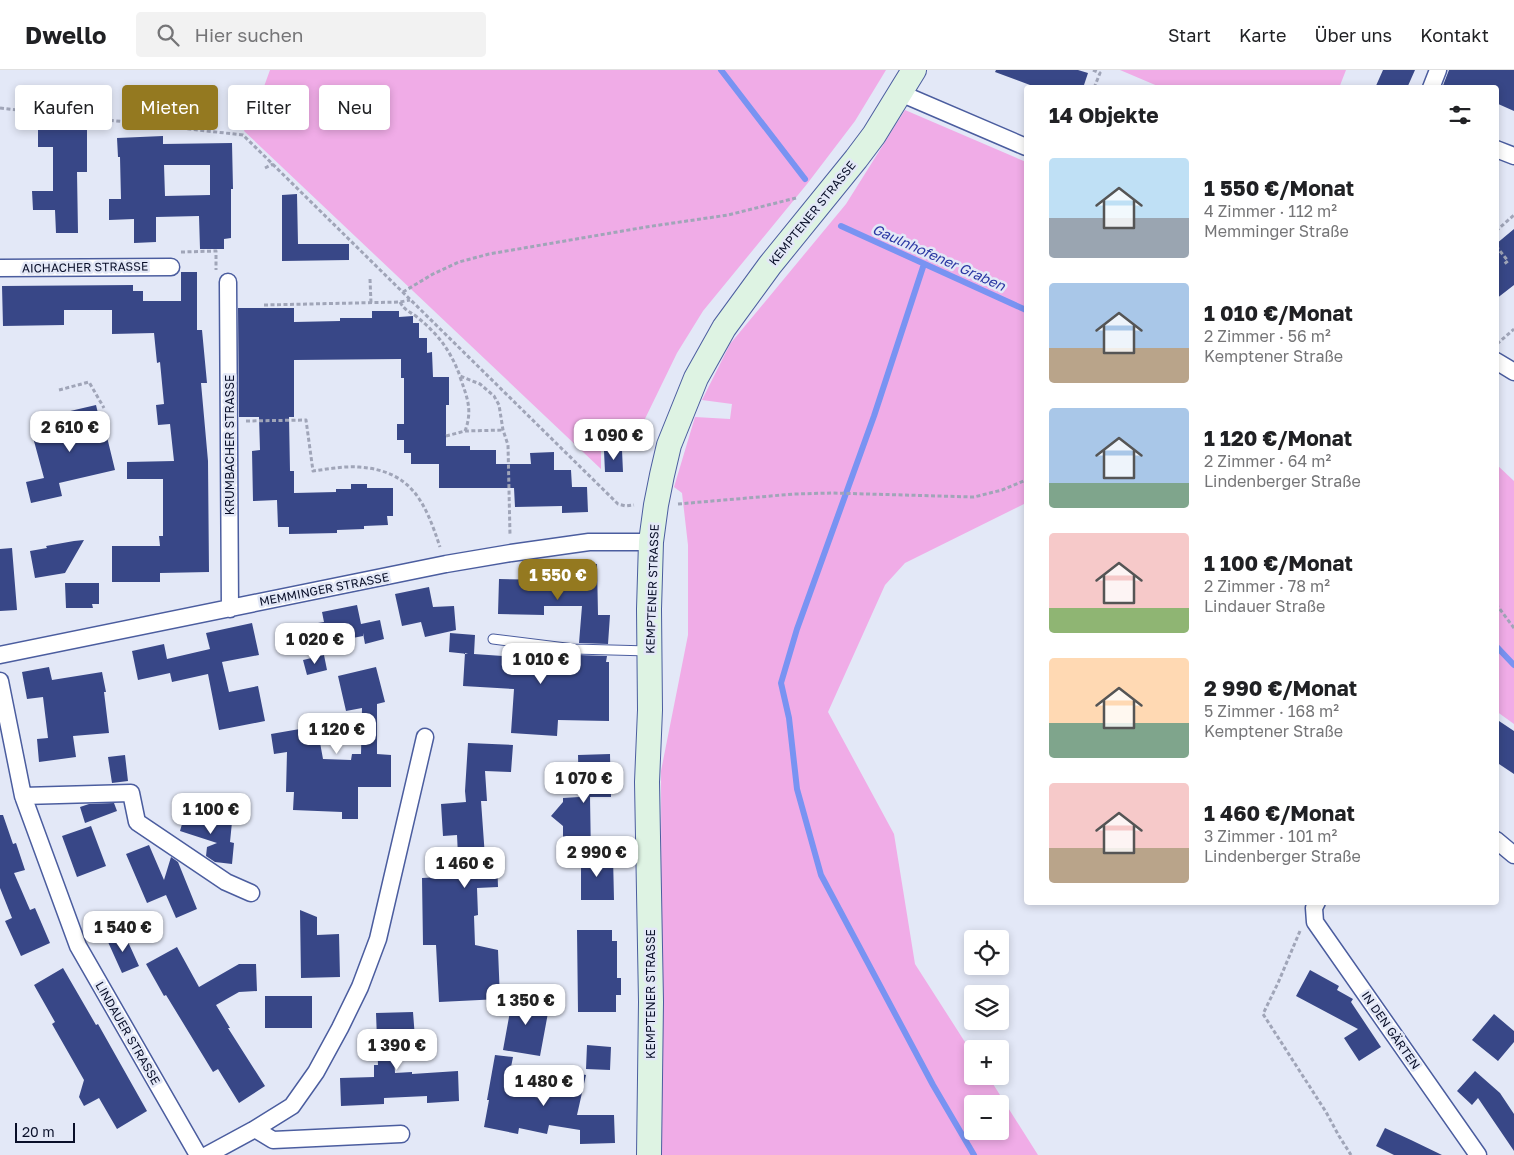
<!DOCTYPE html>
<html lang="de">
<meta charset="utf-8">
<style>
:root{--surface:#fff;--page:#f2f2f2;--text:#202124;--muted:#757577;--line:#e0e0e0;--accent:#947920}
body{margin:0;font-family:"Golos Text",sans-serif;background:var(--page);color:var(--text);height:100vh;display:flex;flex-direction:column;font-size:19px;white-space:nowrap}
*{box-sizing:border-box;margin:0}
p{font-size:16px;color:var(--muted)}
.icon{flex:none;width:28px;height:28px;fill:none;stroke:currentColor;stroke-width:2;stroke-linecap:round;stroke-linejoin:round}
.map{position:relative;flex:1;overflow:hidden}
.side{position:absolute;left:1024px;top:15px;width:475px;height:820px;display:flex;flex-direction:column;background:var(--surface);border-radius:5px;box-shadow:0 2px 8px #0003}
.side>*{flex:none}
.top-card{position:absolute;left:15px;top:15px;width:475px;height:45px;display:flex;gap:10px}
.tools{position:absolute;left:964px;top:860px;display:grid;gap:10px}
.tools a{display:grid;place-items:center;width:45px;height:45px;border-radius:5px;background:var(--surface);box-shadow:0 2px 8px #0003;font-size:25px}
.scale{position:absolute;left:15px;bottom:12px;width:60px;box-sizing:border-box;padding-left:5px;border:2px solid #090f29;border-top:0;font-size:14px;line-height:18px;white-space:nowrap;color:#090f29;-webkit-text-stroke:4px #e3e8f7;paint-order:stroke}
.price{position:absolute;translate:-50% -42px;padding:0 11px;border-radius:10px;background:#fff;color:#222;font-size:16px;line-height:32px;filter:drop-shadow(0 1px 2px #0008)}
.price::after{content:'';position:absolute;left:50%;top:30px;width:15px;height:11px;margin-left:-8px;background:inherit;clip-path:polygon(0 0,100% 0,50% 100%)}
.price.selected{background:var(--accent);color:#fff}
ul{padding:0;list-style:none}
li{display:flex;align-items:center;gap:15px;height:125px;padding:0 25px}
li span{display:grid;place-items:center;flex:none;width:140px;height:100px;border-radius:5px;color:#555}
li>.icon{margin-inline-start:auto}
span .icon{width:60px;height:60px;fill:#fffc;stroke-width:1}
li b{font-size:21px}
h2{display:flex;justify-content:space-between;align-items:center;height:60px;padding:0 25px;font-size:21px}
.pill{padding:0 18px;border-radius:5px;background:var(--surface);box-shadow:0 2px 8px #0003;font-size:18px;line-height:45px}
.pill.selected{background:var(--accent);color:#fff}
header{display:flex;align-items:center;gap:30px;box-sizing:border-box;height:70px;padding:0 25px;background:var(--surface);border-bottom:1px solid var(--line)}
header strong{font-size:24px}
nav{display:flex;gap:28px;margin-inline-start:auto;font-size:18px}
.search{width:350px;height:45px;background:var(--page);display:flex;align-items:center;gap:12px;box-sizing:border-box;padding:0 18px;border-radius:5px;color:var(--muted);font-size:19px}
.map>svg:first-child{display:block}
.green{fill:#f0ace7;fill-rule:evenodd}
.lines{fill:none;stroke-linecap:round;stroke-linejoin:round}
.stream{stroke:#7993f2;stroke-width:6}
.building{fill:#384787;fill-rule:evenodd}
.lane-casing{stroke:#4b5d9f;stroke-width:11}
.street-casing{stroke:#4b5d9f;stroke-width:19}
.secondary-casing{stroke:#4b5d9f;stroke-width:26}
.path{stroke:#a0a5b8;stroke-width:3;stroke-dasharray:4 2.5;stroke-linecap:butt}
.lane{stroke:#fff;stroke-width:9}
.street{stroke:#fff;stroke-width:16}
.secondary{stroke:#def3e3;stroke-width:24}
.labels{text-anchor:middle;dominant-baseline:central;stroke-width:5;stroke-linejoin:round;paint-order:stroke}
.street-label{font-size:12px;fill:#090f29;stroke:#e3e8f7}
.water-label{font-size:14px;font-style:italic;fill:#2a37a3;stroke:#e3e8f7}
</style>
<header>
<strong>Dwello</strong>
<div class="search"><svg class="icon" aria-label="search" viewBox="0 0 24 24"><circle cx="10" cy="10" r="6"/><path d="M15 15l6 6"/></svg>Hier suchen</div>
<nav><a>Start</a><a>Karte</a><a>Über uns</a><a>Kontakt</a></nav>
</header>
<div class="map">
<svg width="1514" height="1085" viewBox="0 0 1514 1085">
<rect width="100%" height="100%" fill="#e3e8f7"/>
<path class="green" d="M 270,0 L 886,0 L 855,51 L 807,114 L 703,241 L 677,283 L 641,357 L 634,377 L 601,377 L 601,399 L 244,61 L 250,44 L 258,33 Z
M 1120,0 L 1346,0 L 1339,18 L 1160,17 Z
M 905,40 L 1026,92 L 1026,433 L 905,493 L 885,515 L 828,642 L 894,764 L 915,894 L 972,983 L 972,1006 L 988,1006 L 1038,1085 L 662,1085 L 661,701 L 688,565 L 688,475 L 682,423 L 674,417 L 695,347 L 730,349 L 732,334 L 702,330 L 730,274 L 846,134 ZM 972,1034 L 1000,1034 L 1000,1061 L 972,1061 Z
M 1496,394 L 1514,411 L 1514,654 L 1496,641 Z"/>
<g class="lines">
<path class="stream" d="M 721,0 L 805,109
M 841,156 L 1026,240
M 924,194 L 874,346 L 797,559 L 781,613 L 789,648 L 797,719 L 821,805 L 933,1015 L 974,1085
M 1496,576 L 1514,595"/>
</g>
<path class="building" d="M 996,0 L 1078,0 L 1088,3 L 1083,18 L 1038,18 L 995,2 Z
M 1383,0 L 1415,0 L 1407,18 L 1375,18 Z
M 1449,0 L 1514,0 L 1514,41 L 1496,33 L 1496,18 L 1442,18 Z
M 38,58 L 87,58 L 87,102 L 77,102 L 78,163 L 56,163 L 55,140 L 33,140 L 32,121 L 53,121 L 53,77 L 38,77 Z
M 163,66 L 163,74 L 232,73 L 233,119 L 231,119 L 231,168 L 224,169 L 224,179 L 200,179 L 199,146 L 156,147 L 156,172 L 134,173 L 134,149 L 109,150 L 109,129 L 121,129 L 120,87 L 118,87 L 117,68 ZM 164,95 L 210,95 L 210,125 L 165,126 Z
M 297,124 L 298,174 L 349,174 L 349,190 L 282,191 L 282,125 Z
M 1514,159 L 1514,215 L 1496,229 L 1496,174 Z
M 181,202 L 197,202 L 197,260 L 202,260 L 207,313 L 201,313 L 208,391 L 209,502 L 160,503 L 160,512 L 112,512 L 112,476 L 160,476 L 159,466 L 163,466 L 163,409 L 127,409 L 127,392 L 174,391 L 170,354 L 158,355 L 156,335 L 164,334 L 160,292 L 157,293 L 154,263 L 112,264 L 112,240 L 64,240 L 64,255 L 3,256 L 2,216 L 133,215 L 133,221 L 143,221 L 143,231 L 181,231 Z
M 238,238 L 294,238 L 294,252 L 340,251 L 340,248 L 372,248 L 372,241 L 399,241 L 399,247 L 413,246 L 413,253 L 419,253 L 419,268 L 427,268 L 427,283 L 432,282 L 433,307 L 449,307 L 449,335 L 446,335 L 446,376 L 470,376 L 470,380 L 496,380 L 496,394 L 531,394 L 530,383 L 554,382 L 554,400 L 571,400 L 572,417 L 587,417 L 588,442 L 562,443 L 562,436 L 515,437 L 514,418 L 439,418 L 439,394 L 411,394 L 411,383 L 404,383 L 404,370 L 397,370 L 397,354 L 404,354 L 404,308 L 401,308 L 401,289 L 294,290 L 294,347 L 289,347 L 290,401 L 294,401 L 294,423 L 336,422 L 336,419 L 351,419 L 351,414 L 367,414 L 367,418 L 393,418 L 393,446 L 387,446 L 388,455 L 364,456 L 364,459 L 337,460 L 337,463 L 289,464 L 289,457 L 278,457 L 277,430 L 253,431 L 252,381 L 260,380 L 259,347 L 239,347 Z
M 96,335 L 104,368 L 107,367 L 115,400 L 59,413 L 62,426 L 31,433 L 26,412 L 44,408 L 31,360 L 68,350 L 66,342 Z
M 622,380 L 623,402 L 605,402 L 604,381 Z
M 84,470 L 65,503 L 35,508 L 30,481 L 47,478 L 46,476 L 74,471 Z
M 12,478 L 17,540 L 0,541 L 0,479 Z
M 586,493 L 597,494 L 598,545 L 610,545 L 608,574 L 579,573 L 582,536 L 544,536 L 544,545 L 498,544 L 499,509 L 560,510 L 560,506 L 585,506 Z
M 65,513 L 99,513 L 99,534 L 92,534 L 93,538 L 66,538 Z
M 429,517 L 433,537 L 454,536 L 456,560 L 425,567 L 421,552 L 402,556 L 395,524 Z
M 357,535 L 361,554 L 380,550 L 384,569 L 365,574 L 363,563 L 363,566 L 316,575 L 312,554 L 324,552 L 322,542 Z
M 252,553 L 259,585 L 222,592 L 229,622 L 258,616 L 265,651 L 219,660 L 208,604 L 172,612 L 170,603 L 138,610 L 132,581 L 164,574 L 167,589 L 210,579 L 206,563 Z
M 450,563 L 475,565 L 474,584 L 529,588 L 529,581 L 578,587 L 578,585 L 607,586 L 606,592 L 609,592 L 609,651 L 558,650 L 557,666 L 511,663 L 514,619 L 463,616 L 465,583 L 468,584 L 449,582 Z
M 324,585 L 327,600 L 307,605 L 303,590 Z
M 49,597 L 52,610 L 102,602 L 106,622 L 104,622 L 109,663 L 73,666 L 76,687 L 39,692 L 37,669 L 48,668 L 43,627 L 27,629 L 22,602 Z
M 376,597 L 385,632 L 377,634 L 377,684 L 391,685 L 391,717 L 358,717 L 358,749 L 342,749 L 342,742 L 293,740 L 294,722 L 286,722 L 287,682 L 274,684 L 271,664 L 317,656 L 323,689 L 351,690 L 352,684 L 361,684 L 362,638 L 346,641 L 338,606 Z
M 1496,649 L 1514,661 L 1514,704 L 1496,692 Z
M 468,673 L 513,675 L 511,702 L 485,701 L 487,731 L 481,731 L 485,787 L 497,787 L 498,817 L 477,818 L 478,845 L 474,846 L 475,875 L 498,880 L 500,929 L 439,932 L 436,875 L 423,875 L 422,808 L 459,806 L 457,765 L 443,766 L 441,734 L 466,732 L 465,721 Z
M 610,684 L 611,727 L 590,727 L 591,787 L 563,787 L 563,756 L 551,746 L 563,732 L 563,728 L 579,727 L 578,685 Z
M 125,685 L 128,711 L 112,713 L 108,687 Z
M 114,733 L 117,741 L 85,753 L 80,737 L 89,734 Z
M 186,740 L 223,751 L 232,752 L 230,772 L 234,773 L 232,794 L 215,792 L 206,786 L 207,777 L 217,773 L 180,761 Z
M 0,745 L 3,745 L 13,774 L 16,773 L 25,800 L 14,803 L 30,840 L 35,838 L 50,873 L 21,886 L 5,851 L 12,848 L 0,818 Z
M 91,756 L 106,796 L 77,807 L 62,766 Z
M 149,775 L 164,810 L 171,787 L 178,792 L 197,839 L 176,848 L 166,825 L 147,833 L 126,784 Z
M 613,786 L 614,830 L 581,830 L 581,787 Z
M 300,840 L 317,847 L 317,865 L 339,864 L 340,907 L 301,908 Z
M 577,860 L 612,860 L 612,871 L 617,871 L 617,908 L 621,908 L 621,925 L 616,925 L 616,942 L 578,942 Z
M 124,863 L 139,896 L 122,903 L 108,872 Z
M 177,877 L 199,917 L 239,894 L 256,894 L 257,921 L 239,922 L 216,935 L 230,958 L 228,958 L 265,1016 L 239,1033 L 218,999 L 213,1002 L 166,925 L 164,926 L 146,894 Z
M 63,898 L 96,955 L 98,954 L 147,1041 L 117,1059 L 99,1028 L 84,1036 L 79,1027 L 84,1010 L 52,954 L 55,952 L 34,915 Z
M 1310,900 L 1339,916 L 1337,920 L 1353,929 L 1351,932 L 1381,977 L 1359,991 L 1344,968 L 1358,959 L 1296,926 Z
M 513,925 L 550,932 L 540,986 L 503,980 Z
M 265,926 L 312,926 L 312,958 L 265,958 Z
M 413,942 L 415,968 L 393,969 L 395,1003 L 412,1002 L 412,1004 L 458,1001 L 459,1031 L 427,1033 L 427,1026 L 384,1028 L 384,1034 L 341,1036 L 340,1008 L 374,1007 L 374,995 L 378,995 L 376,943 Z
M 1494,944 L 1514,961 L 1514,972 L 1498,991 L 1472,970 Z
M 587,975 L 611,977 L 610,1000 L 586,999 Z
M 495,985 L 513,987 L 506,1022 L 546,1029 L 552,998 L 586,1005 L 577,1045 L 614,1045 L 615,1073 L 580,1074 L 580,1060 L 549,1055 L 547,1064 L 519,1058 L 518,1064 L 484,1057 L 489,1030 L 487,1030 Z
M 1475,1001 L 1500,1023 L 1514,1044 L 1514,1081 L 1478,1028 L 1472,1035 L 1457,1021 Z
M 1385,1058 L 1411,1070 L 1442,1085 L 1394,1085 L 1376,1076 Z"/>
<g class="lines">
<defs>
<path id="lane" d="M 493,569 L 574,579 L 649,581"/>
<path id="street" d="M 1431,18 L 1438,0
M 900,23 L 1026,77
M 1496,79 L 1514,86
M 0,198 L 171,197
M 228,212 L 230,539
M 1496,291 L 1514,302
M 0,585 L 446,494 L 511,483 L 589,472 L 651,472
M 0,611 L 23,726 L 78,876 L 198,1085
M 23,726 L 131,723 L 137,752 L 226,812 L 251,823
M 1496,770 L 1514,785
M 1317,832 L 1314,838 L 1315,852 L 1478,1085
M 255,1059 L 273,1070 L 401,1064
M 207,1085 L 255,1059 L 292,1036 L 316,1002 L 340,958 L 360,917 L 378,869 L 425,667"/>
<path id="secondary" d="M 649,1085 L 651,932 L 647,712 L 650,640 L 649,539 L 651,472 L 656,435 L 662,405 L 669,375 L 696,308 L 724,258 L 770,195 L 856,89 L 874,65 L 914,0"/>
</defs>
<use href="#lane" class="lane-casing"/>
<use href="#street" class="street-casing"/>
<use href="#secondary" class="secondary-casing"/>
<path class="path" d="M 1093,0 L 1100,3 L 1094,18
M 0,38 L 243,65 L 618,434 L 626,436 L 634,435
M 265,98 L 273,94
M 1496,161 L 1514,145
M 1496,176 L 1508,191 L 1503,195
M 181,182 L 216,181 L 216,200
M 370,209 L 371,233
M 403,222 L 433,204 L 459,192 L 489,184 L 646,157 L 728,145 L 796,128
M 400,232 C 405,241 409,241 417,247 C 439,265 450,280 460,306 L 480,314 L 494,326 L 499,335 L 503,360 L 508,375 L 510,465
M 264,235 L 400,232 L 410,230
M 1497,274 L 1514,259
M 460,307 C 467,327 473,340 465,361
M 59,320 L 89,312 L 104,338
M 246,351 L 306,350 L 313,401 C 328,399 344,396 359,397 C 412,401 425,432 440,477
M 446,366 L 465,361 L 503,360
M 678,434 L 794,424 L 832,423 L 974,427 L 1002,420 L 1026,410
M 1496,534 L 1514,558
M 1300,861 L 1278,913 L 1263,944 L 1326,1042 L 1339,1066 L 1351,1085"/>
<use href="#lane" class="lane"/>
<use href="#street" class="street"/>
<use href="#secondary" class="secondary"/>
</g>
<g class="labels">
<g class="street-label">
<text transform="translate(812 143) rotate(-51)">KEMPTENER STRASSE</text>
<text transform="translate(85 197) rotate(-1)">AICHACHER STRASSE</text>
<text transform="translate(229 375) rotate(-90)">KRUMBACHER STRASSE</text>
<text transform="translate(324 519) rotate(-11)">MEMMINGER STRASSE</text>
<text transform="translate(652 519) rotate(-88)">KEMPTENER STRASSE</text>
<text transform="translate(650 924) rotate(-90)">KEMPTENER STRASSE</text>
<text transform="translate(1391 960) rotate(55)">IN DEN GÄRTEN</text>
<text transform="translate(128 963) rotate(60)">LINDAUER STRASSE</text>
</g>
<g class="water-label">
<text transform="translate(939 187) rotate(24)">Gaulnhofener Graben</text>
</g>
</g>
</svg>
<div class="tools">
<a><svg class="icon" aria-label="locate" viewBox="0 0 24 24"><circle cx="12" cy="12" r="6"/><path d="M12 2v4M12 18v4M2 12h4M18 12h4"/></svg></a>
<a><svg class="icon" aria-label="layers" viewBox="0 0 24 24"><path d="M12 4l9 5-9 5-9-5zM3 14l9 5 9-5"/></svg></a>
<a>+</a>
<a>−</a>
</div>
<div class="scale">20 m</div>
<b class="price" style="left:70px;top:383px">2 610 €</b>
<b class="price" style="left:614px;top:391px">1 090 €</b>
<b class="price selected" style="left:558px;top:531px">1 550 €</b>
<b class="price" style="left:315px;top:595px">1 020 €</b>
<b class="price" style="left:541px;top:615px">1 010 €</b>
<b class="price" style="left:337px;top:685px">1 120 €</b>
<b class="price" style="left:584px;top:734px">1 070 €</b>
<b class="price" style="left:211px;top:765px">1 100 €</b>
<b class="price" style="left:597px;top:808px">2 990 €</b>
<b class="price" style="left:465px;top:819px">1 460 €</b>
<b class="price" style="left:123px;top:883px">1 540 €</b>
<b class="price" style="left:526px;top:956px">1 350 €</b>
<b class="price" style="left:397px;top:1001px">1 390 €</b>
<b class="price" style="left:544px;top:1037px">1 480 €</b>
<div class="top-card">
<a class="pill">Kaufen</a>
<a class="pill selected">Mieten</a>
<a class="pill">Filter</a>
<a class="pill">Neu</a>
</div>
<section class="side">
<h2>14 Objekte<svg class="icon" aria-label="filters" viewBox="0 0 24 24"><path d="M4 7h16M4 17h16"/><circle cx="9" cy="7" r="2"/><circle cx="15" cy="17" r="2"/></svg></h2>
<ul>
<li><span style="background:linear-gradient(#bfe0f5 60%,#9aa5b1 0)"><svg class="icon" aria-label="home" viewBox="0 0 24 24"><path d="M3 11l9-7 9 7M6 9v11h12V9"/></svg></span><div><b>1 550 €/Monat</b><p>4 Zimmer · 112 m²</p><p>Memminger Straße</p></div></li>
<li><span style="background:linear-gradient(#a9c7e8 65%,#b9a48a 0)"><svg class="icon" aria-label="home" viewBox="0 0 24 24"><path d="M3 11l9-7 9 7M6 9v11h12V9"/></svg></span><div><b>1 010 €/Monat</b><p>2 Zimmer · 56 m²</p><p>Kemptener Straße</p></div></li>
<li><span style="background:linear-gradient(#a9c7e8 75%,#7fa58c 0)"><svg class="icon" aria-label="home" viewBox="0 0 24 24"><path d="M3 11l9-7 9 7M6 9v11h12V9"/></svg></span><div><b>1 120 €/Monat</b><p>2 Zimmer · 64 m²</p><p>Lindenberger Straße</p></div></li>
<li><span style="background:linear-gradient(#f6c9c9 75%,#8fb573 0)"><svg class="icon" aria-label="home" viewBox="0 0 24 24"><path d="M3 11l9-7 9 7M6 9v11h12V9"/></svg></span><div><b>1 100 €/Monat</b><p>2 Zimmer · 78 m²</p><p>Lindauer Straße</p></div></li>
<li><span style="background:linear-gradient(#ffd9b3 65%,#7fa58c 0)"><svg class="icon" aria-label="home" viewBox="0 0 24 24"><path d="M3 11l9-7 9 7M6 9v11h12V9"/></svg></span><div><b>2 990 €/Monat</b><p>5 Zimmer · 168 m²</p><p>Kemptener Straße</p></div></li>
<li><span style="background:linear-gradient(#f6c9c9 65%,#b9a48a 0)"><svg class="icon" aria-label="home" viewBox="0 0 24 24"><path d="M3 11l9-7 9 7M6 9v11h12V9"/></svg></span><div><b>1 460 €/Monat</b><p>3 Zimmer · 101 m²</p><p>Lindenberger Straße</p></div></li>
</ul>
</section>
</div>
